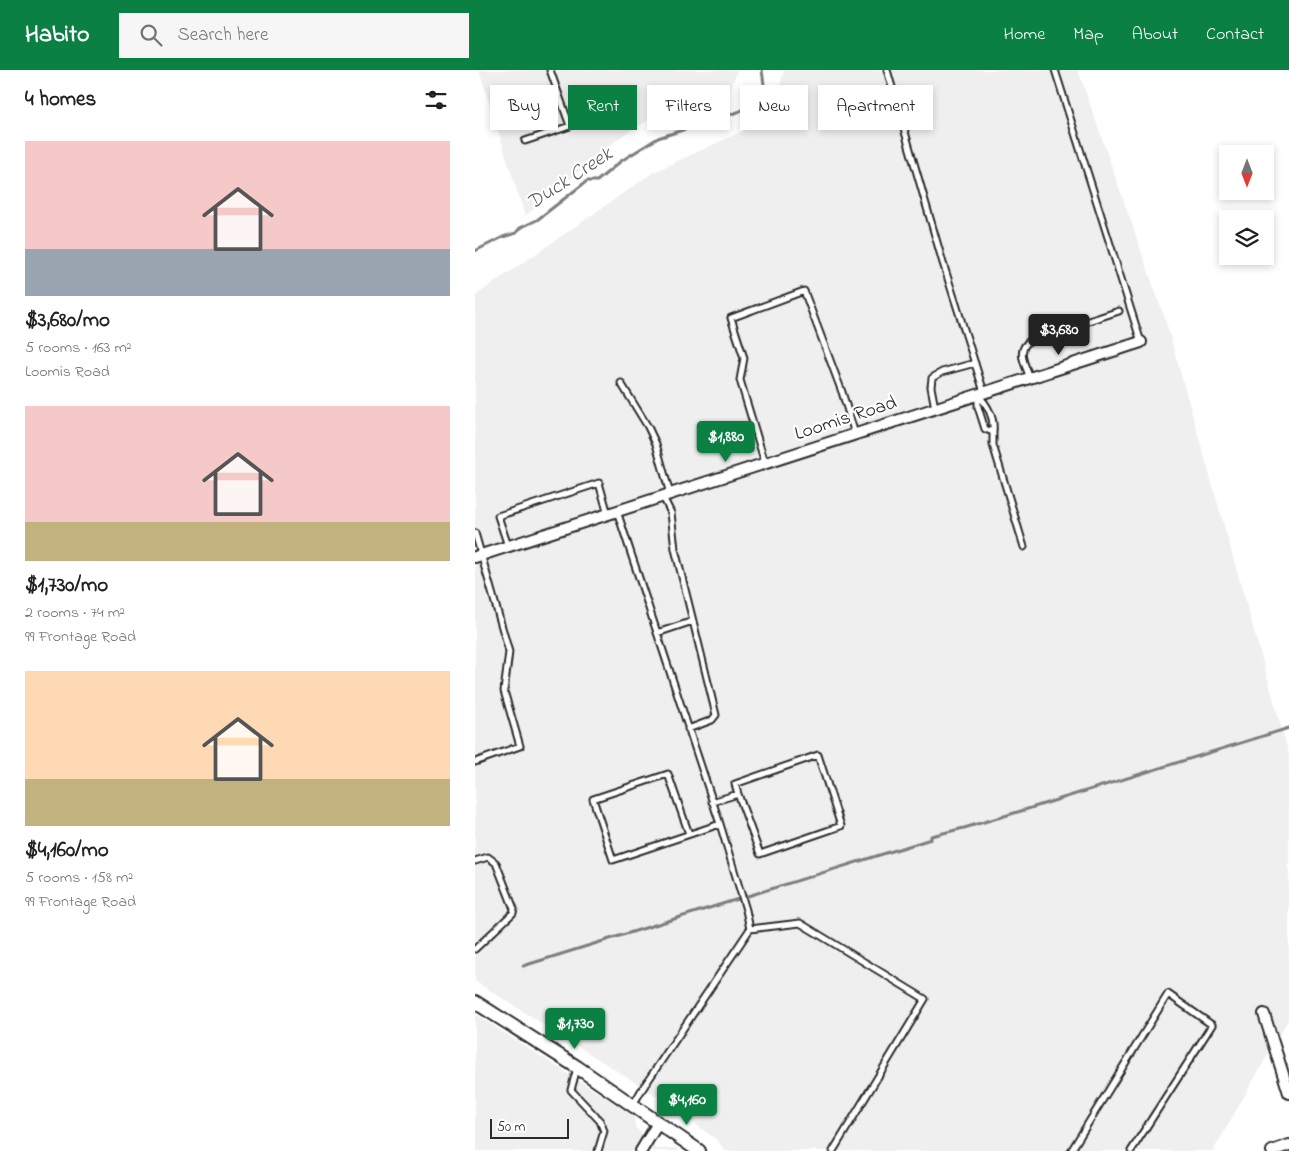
<!DOCTYPE html>
<meta charset="utf-8">
<style>
:root{--surface:#fff;--page:#f6f6f6;--text:#202124;--muted:#757577;--accent:#0b8043}
body{margin:0;font-family:"Indie Flower",sans-serif;background:var(--page);color:var(--text);height:100vh;display:flex;flex-direction:column;font-size:19px;white-space:nowrap}
*{box-sizing:border-box;margin:0}
p{font-size:16px;color:var(--muted)}
.icon{flex:none;width:28px;height:28px;fill:none;stroke:currentColor;stroke-width:2;stroke-linecap:round;stroke-linejoin:round}
.map{position:relative;flex:1;overflow:hidden}
.drawer{display:flex;flex-direction:column;background:var(--surface);width:475px}
.drawer>*{flex:none}
.hud{position:absolute;left:15px;top:15px;width:475px;height:45px;display:flex;gap:10px}
.needle{width:32px;rotate:180deg}
.fabs{position:absolute;left:744px;top:75px;display:grid;gap:10px}
.fabs a{display:grid;place-items:center;width:55px;height:55px;border-radius:0px;background:var(--surface);box-shadow:0 2px 8px #0003;font-size:25px}
.scale{position:absolute;left:15px;bottom:12px;width:79px;box-sizing:border-box;padding-left:5px;border:2px solid #2b2b2b;border-top:0;font-size:14px;line-height:18px;white-space:nowrap;color:#2b2b2b;-webkit-text-stroke:4px #fff;paint-order:stroke}
.price{position:absolute;translate:-50% -42px;padding:0 11px;border-radius:5px;background:var(--accent);color:#fff;font-size:16px;line-height:32px;filter:drop-shadow(0 1px 2px #0008)}
.price::after{content:'';position:absolute;left:50%;top:30px;width:15px;height:11px;margin-left:-8px;background:inherit;clip-path:polygon(0 0,100% 0,50% 100%)}
.price.on{background:#222;color:#fff}
ul{padding:0;list-style:none}
li{display:grid;align-content:center;gap:10px;height:265px;padding:0 25px}
li span{display:grid;place-items:center;height:155px;border-radius:0px;color:#555}
li>.icon{margin-inline-start:auto}
span .icon{width:90px;height:90px;fill:#fffc;stroke-width:1}
li b{font-size:21px}
h2{display:flex;justify-content:space-between;align-items:center;height:60px;padding:0 25px;font-size:21px}
.tag{padding:0 18px;border-radius:0px;background:var(--surface);box-shadow:0 2px 8px #0003;font-size:18px;line-height:45px}
.tag.on{background:var(--accent);color:#fff}
header{display:flex;align-items:center;gap:30px;box-sizing:border-box;height:70px;padding:0 25px;background:var(--accent);color:#fff}
header strong{font-size:24px}
nav{display:flex;gap:28px;margin-inline-start:auto;font-size:18px}
.search{width:350px;height:45px;background:var(--page);display:flex;align-items:center;gap:12px;box-sizing:border-box;padding:0 18px;border-radius:0px;color:var(--muted);font-size:19px}
main{display:flex;flex:1;min-height:0}
.map>svg:first-child{display:block}
.built{fill:#efefef}
.lines{fill:none;stroke-linecap:round;stroke-linejoin:round}
.stream{stroke:#7e7e7e;stroke-width:3}
.service-casing{stroke:#2b2b2b;stroke-width:9}
.minor-casing{stroke:#2b2b2b;stroke-width:14}
.tertiary-casing{stroke:#2b2b2b;stroke-width:16}
.service{stroke:#fff;stroke-width:5}
.minor{stroke:#fff;stroke-width:10}
.tertiary{stroke:#fff;stroke-width:12}
.labels{text-anchor:middle;dominant-baseline:central;stroke-width:4.5;stroke-linejoin:round;paint-order:stroke}
.street-label{font-size:20px;fill:#2b2b2b;stroke:#fff}
.water-label{font-size:21px;font-style:italic;fill:#5c5c5c;stroke:#fff}
</style>
<header>
<strong>Habito</strong>
<div class="search"><svg class="icon" aria-label="search" viewBox="0 0 24 24"><circle cx="10" cy="10" r="6"/><path d="M15 15l6 6"/></svg>Search here</div>
<nav><a>Home</a><a>Map</a><a>About</a><a>Contact</a></nav>
</header>
<main>
<section class="drawer">
<h2>4 homes<svg class="icon" aria-label="filters" viewBox="0 0 24 24"><path d="M4 7h16M4 17h16"/><circle cx="9" cy="7" r="2"/><circle cx="15" cy="17" r="2"/></svg></h2>
<ul>
<li><span style="background:linear-gradient(#f6c9c9 70%,#9aa5b1 0)"><svg class="icon" aria-label="home" viewBox="0 0 24 24"><path d="M3 11l9-7 9 7M6 9v11h12V9"/></svg></span><div><b>$3,680/mo</b><p>5 rooms · 163 m²</p><p>Loomis Road</p></div></li>
<li><span style="background:linear-gradient(#f6c9c9 75%,#c2b280 0)"><svg class="icon" aria-label="home" viewBox="0 0 24 24"><path d="M3 11l9-7 9 7M6 9v11h12V9"/></svg></span><div><b>$1,730/mo</b><p>2 rooms · 74 m²</p><p>99 Frontage Road</p></div></li>
<li><span style="background:linear-gradient(#ffd9b3 70%,#c2b280 0)"><svg class="icon" aria-label="home" viewBox="0 0 24 24"><path d="M3 11l9-7 9 7M6 9v11h12V9"/></svg></span><div><b>$4,160/mo</b><p>5 rooms · 158 m²</p><p>99 Frontage Road</p></div></li>
</ul>
</section>
<div class="map">
<svg width="814" height="1081" viewBox="0 0 814 1081">
<rect width="100%" height="100%" fill="#fff"/>
<filter id="ink" filterUnits="userSpaceOnUse"><feTurbulence type="fractalNoise" baseFrequency=".02" numOctaves="2"/><feDisplacementMap in="SourceGraphic" scale="10" xChannelSelector="R" yChannelSelector="G"/><feConvolveMatrix kernelMatrix="1 2 1 2 8 2 1 2 1" color-interpolation-filters="sRGB"/></filter>
<g filter="url(#ink)">
<path class="built" d="M 4,0 L 263,0 L 255,19 L 183,45 L 148,65 L 50,146 Z
M 309,0 L 603,0 L 691,252 L 814,684 L 814,948 L 738,1081 L 250,1081 L 243,1071 L 194,1034 L 0,911 L 0,226 L 179,102 L 298,47 Z
M 0,944 L 159,1046 L 160,1057 L 182,1079 L 202,1078 L 204,1081 L 0,1081 Z"/>
<g class="lines">
<path class="stream" d="M 0,181 L 28,167 L 41,163 L 45,158 L 62,150 L 112,111 L 122,111 L 146,91 L 183,68 L 263,42 L 291,29 L 287,0
M 48,896 L 456,769 L 456,766 L 489,758 L 546,741 L 814,658"/>
<defs>
<path id="service" d="M 412,0 L 468,193 L 509,322
M 580,0 L 666,272
M 50,71 L 95,56 L 75,0
M 555,308 C 550,294 540,280 556,270 L 644,241
M 146,313 L 173,357 L 181,374 L 195,424
M 503,325 C 512,334 520,348 518,362 L 510,359 L 503,337 Z
M 460,338 L 456,317 L 457,308 L 467,302 L 500,293
M 518,362 L 518,375 L 549,477
M 290,393 L 265,310 L 269,288 L 256,248 L 329,221 L 367,322 L 380,364
M 142,441 L 245,754 L 138,790 L 118,729 L 193,704 L 214,764
M 0,463 L 34,582 L 29,621 L 45,676 L 0,692
M 33,476 L 23,446 L 124,413 L 133,444
M 182,563 L 218,551 L 200,479 L 196,443 L 188,427
M 213,659 L 237,650 L 241,645 L 218,551
M 237,732 L 263,724 L 285,784 L 366,756 L 343,685 L 260,714 L 263,724
M 245,754 L 271,840 L 275,859
M 0,791 L 13,787 L 21,793 L 39,839 L 38,843 L 0,879
M 102,998 L 96,1020 L 125,1051 L 129,1061 L 123,1081
M 158,1035 L 166,1021 L 275,859 L 325,853 L 450,929 L 358,1081
M 596,1081 L 693,924 L 737,955 L 656,1081"/>
<path id="minor" d="M 0,487 L 666,272
M 789,944 L 814,1023
M 166,1081 L 183,1053
M 797,1081 L 814,1075"/>
<path id="tertiary" d="M 0,932 L 102,997 L 224,1081"/>
</defs>
<use href="#service" class="service-casing"/>
<use href="#minor" class="minor-casing"/>
<use href="#tertiary" class="tertiary-casing"/>
<use href="#service" class="service"/>
<use href="#minor" class="minor"/>
<use href="#tertiary" class="tertiary"/>
</g>
</g>
<g class="labels">
<g class="street-label">
<text transform="translate(371 349) rotate(-18)">Loomis Road</text>
</g>
<g class="water-label">
<text transform="translate(95 109) rotate(-33)">Duck Creek</text>
</g>
</g>
</svg>
<div class="fabs">
<a><svg class="needle" viewBox="-14 -14 28 28"><path d="M0-13l5 13h-10z" fill="#e53935"/><path d="M0 13l5-13h-10z" fill="#757577"/></svg></a>
<a><svg class="icon" aria-label="layers" viewBox="0 0 24 24"><path d="M12 4l9 5-9 5-9-5zM3 14l9 5 9-5"/></svg></a>
</div>
<div class="scale">50 m</div>
<b class="price on" style="left:584px;top:286px">$3,680</b>
<b class="price" style="left:251px;top:393px">$1,880</b>
<b class="price" style="left:100px;top:980px">$1,730</b>
<b class="price" style="left:212px;top:1056px">$4,160</b>
<div class="hud">
<a class="tag">Buy</a>
<a class="tag on">Rent</a>
<a class="tag">Filters</a>
<a class="tag">New</a>
<a class="tag">Apartment</a>
</div>
</div>
</main>
